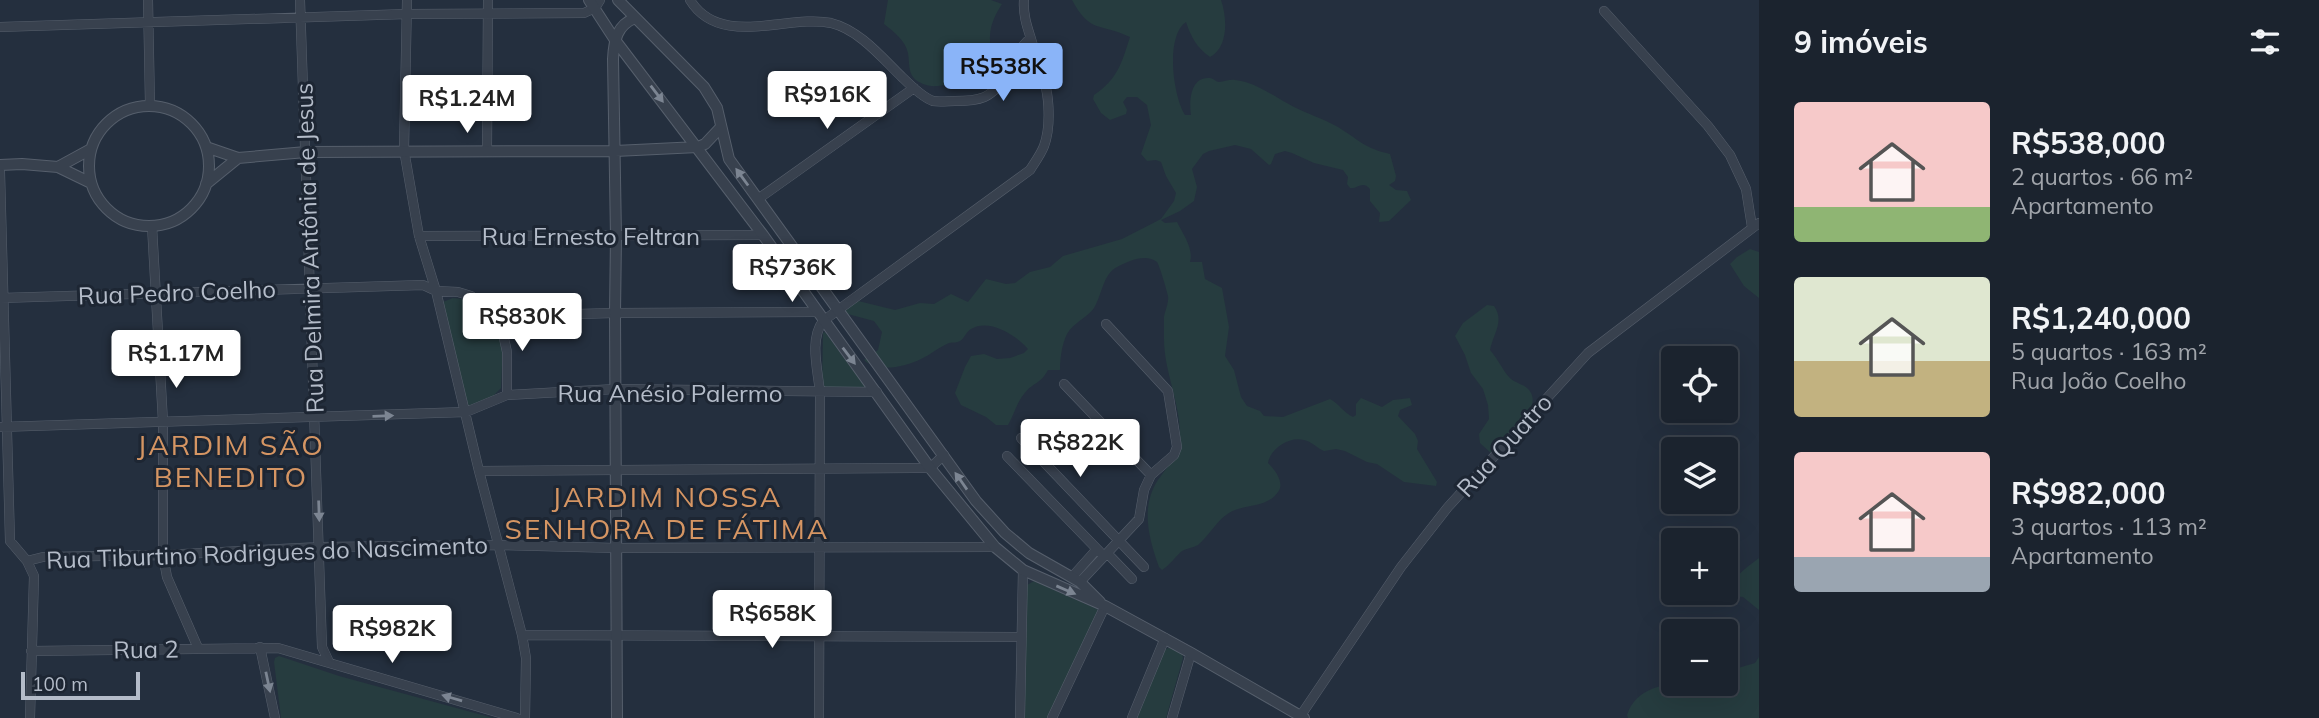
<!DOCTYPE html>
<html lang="pt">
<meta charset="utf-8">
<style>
:root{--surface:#1b232e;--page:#282f3a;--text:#f1f3f6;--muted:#a0a4aa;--line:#39404a;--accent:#8ab4f8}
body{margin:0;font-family:Mulish,sans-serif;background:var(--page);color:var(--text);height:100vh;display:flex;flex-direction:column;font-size:26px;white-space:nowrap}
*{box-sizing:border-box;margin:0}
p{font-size:23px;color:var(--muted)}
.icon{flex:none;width:38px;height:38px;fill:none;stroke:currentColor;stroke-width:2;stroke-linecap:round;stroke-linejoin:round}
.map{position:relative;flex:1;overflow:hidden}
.drawer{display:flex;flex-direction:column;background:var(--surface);width:560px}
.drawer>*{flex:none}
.tools{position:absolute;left:1661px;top:346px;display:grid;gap:14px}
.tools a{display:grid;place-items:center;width:77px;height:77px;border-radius:7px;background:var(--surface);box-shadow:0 7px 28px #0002,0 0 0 2px var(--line);font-size:35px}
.scale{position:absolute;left:21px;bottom:18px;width:119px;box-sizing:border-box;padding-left:7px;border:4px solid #b4bcc9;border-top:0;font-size:19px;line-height:24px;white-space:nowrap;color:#b4bcc9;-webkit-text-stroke:5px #1d2633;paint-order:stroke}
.price{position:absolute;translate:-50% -60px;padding:0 16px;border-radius:7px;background:#fff;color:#222;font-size:23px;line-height:46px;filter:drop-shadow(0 2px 4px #0008)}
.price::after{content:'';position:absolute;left:50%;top:42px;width:21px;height:16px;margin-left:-10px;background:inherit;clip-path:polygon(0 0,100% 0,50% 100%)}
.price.active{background:var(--accent);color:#111}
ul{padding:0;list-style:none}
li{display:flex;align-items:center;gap:21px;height:175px;padding:0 35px}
li span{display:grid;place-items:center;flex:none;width:196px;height:140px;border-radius:7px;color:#555}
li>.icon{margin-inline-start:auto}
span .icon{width:84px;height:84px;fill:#fffc;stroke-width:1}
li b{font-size:30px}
h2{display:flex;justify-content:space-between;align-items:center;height:84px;padding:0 35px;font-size:30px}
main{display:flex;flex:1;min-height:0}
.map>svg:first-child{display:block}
.green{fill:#263c3f}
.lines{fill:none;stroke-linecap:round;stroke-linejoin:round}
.minor-casing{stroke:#565f6c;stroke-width:10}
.tertiary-casing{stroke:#565f6c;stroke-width:12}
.minor{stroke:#38414e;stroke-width:9}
.tertiary{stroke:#38414e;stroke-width:10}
.oneway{fill:#7c8592}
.labels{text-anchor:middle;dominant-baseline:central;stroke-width:6;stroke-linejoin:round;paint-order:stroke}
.street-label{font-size:24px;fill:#b4bcc9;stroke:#1d2633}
.quarter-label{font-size:28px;letter-spacing:2px;fill:#d59563;stroke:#1d2633}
</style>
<main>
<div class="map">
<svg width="1759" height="718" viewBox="0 0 1759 718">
<rect width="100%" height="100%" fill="#242f3e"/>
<path class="green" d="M 888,0 L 991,0 L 1002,4 C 987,27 988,40 994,65 L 1009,75 L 1012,81 L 1018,82 L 1015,87 L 1002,91 C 968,61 948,98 919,82 C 907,75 910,64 908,53 C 905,40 894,32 884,24 Z
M 1072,0 L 1221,0 C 1227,17 1229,47 1210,57 C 1197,48 1191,37 1186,22 C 1165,36 1173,96 1185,115 L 1191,115 C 1189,102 1190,76 1210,78 C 1213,78 1216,82 1219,82 C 1224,82 1230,79 1235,80 C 1256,82 1276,98 1294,107 C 1308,114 1324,119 1338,127 C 1359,140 1364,148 1390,154 L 1396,176 L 1395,181 L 1389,185 L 1396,190 L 1407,191 L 1411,200 L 1389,221 L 1379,222 L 1380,213 L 1370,201 L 1370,189 C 1362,180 1358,189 1350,188 L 1347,184 L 1348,177 L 1343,170 L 1314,163 L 1292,153 L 1285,151 L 1275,154 L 1271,164 L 1269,165 L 1251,149 L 1235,145 L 1209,151 L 1203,154 L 1192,169 L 1197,187 L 1194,201 L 1180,211 L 1161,220 L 1165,223 L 1177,222 C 1183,234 1194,249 1190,262 L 1202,262 L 1205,279 L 1222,288 L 1229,327 L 1225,356 L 1234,370 L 1241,397 L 1247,406 L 1260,411 L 1264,416 L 1283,417 L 1330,399 C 1339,404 1344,413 1353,417 L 1356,415 L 1356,404 L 1361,398 L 1382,407 L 1393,400 L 1410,398 L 1412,405 L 1400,410 L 1398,416 L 1415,434 L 1418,441 L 1417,449 L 1437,482 L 1436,486 L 1404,482 L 1377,464 L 1367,462 L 1345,451 L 1336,449 L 1324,451 C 1317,448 1311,441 1304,440 C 1289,436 1270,449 1268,463 C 1275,470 1285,483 1278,492 C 1266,509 1245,503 1229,513 C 1216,521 1209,536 1198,545 C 1193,548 1187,548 1182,551 C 1175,557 1170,565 1162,570 L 1159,567 C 1149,539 1140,507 1158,480 C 1167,467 1179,455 1180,438 C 1181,404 1164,372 1164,339 C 1164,332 1164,324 1164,317 C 1165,311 1169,303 1168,296 C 1167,291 1159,264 1157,262 C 1146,253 1128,261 1117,267 C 1103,274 1102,295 1094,308 C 1087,318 1074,322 1067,334 C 1062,344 1060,358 1060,370 L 1048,370 C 1040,385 1033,382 1024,394 C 1017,402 1014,415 1008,425 L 996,425 L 986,417 L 961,405 L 955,393 L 965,367 L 971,356 L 984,354 L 997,359 L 1010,358 L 1024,353 L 1028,349 C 1016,335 989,318 971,329 C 966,332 964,339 960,341 C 957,343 953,342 949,343 C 939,347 930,355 921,359 C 905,367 878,373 864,360 L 878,350 L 882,332 L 874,321 L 844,313 L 842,309 L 850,299 L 895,310 L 920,303 L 934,304 L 951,294 L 968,302 L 986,279 L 1006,284 L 1015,283 L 1030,272 L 1050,267 L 1063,256 L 1122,239 L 1161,219 L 1174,201 L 1176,193 L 1166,176 L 1161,162 L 1156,160 L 1147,161 L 1141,154 L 1151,125 L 1147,105 L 1137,97 L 1127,97 L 1123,102 L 1127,110 L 1126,114 L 1110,120 L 1101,113 L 1093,99 L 1094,95 C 1118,79 1122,62 1130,37 C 1101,23 1090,34 1072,0 Z
M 1750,249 L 1759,252 L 1759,298 L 1744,286 L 1730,264 L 1737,257 Z
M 453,298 L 471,300 L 487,313 L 496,324 L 503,343 L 501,388 L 492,397 L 469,406 L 466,405 L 443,302 Z
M 1487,305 L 1494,306 C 1505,321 1493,334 1490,350 C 1498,359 1502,369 1509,377 C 1515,384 1527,384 1531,393 C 1541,412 1505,442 1493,455 L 1480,443 L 1479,434 L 1489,419 L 1488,405 L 1483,389 L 1471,373 L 1465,355 L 1455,336 L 1463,323 Z
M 825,332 L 866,388 L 822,388 L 823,333 Z
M 1759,558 L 1759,610 L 1743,597 L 1734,596 L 1732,593 C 1731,576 1747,568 1759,558 Z
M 1034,581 L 1097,609 L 1098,613 L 1048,718 L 1025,718 L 1026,589 L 1027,585 Z
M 1168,648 L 1173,648 L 1182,654 L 1183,658 L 1166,718 L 1137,718 L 1165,650 Z
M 279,656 L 339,676 L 493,718 L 281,718 L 274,662 L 275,658 Z
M 1759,657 L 1759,718 L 1628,718 L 1627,715 C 1640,675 1693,684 1726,684 L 1726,676 L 1738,668 L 1755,663 Z"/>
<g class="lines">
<defs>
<path id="minor" d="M 148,0 L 150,105
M 300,0 L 322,647 L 329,662
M 407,0 L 404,150 L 419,236 L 436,291 L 479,471 L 522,635 L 526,658 L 525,718
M 690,0 C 720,49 788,14 831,23 C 860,30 883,59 903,78 C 911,86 922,97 933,101 C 939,102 949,101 955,101 C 998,101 989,89 1019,69 L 1037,69 C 1051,84 1051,127 1044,146 C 1041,154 1035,162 1030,170 L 823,321 C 809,340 818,370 820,393 L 819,718
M 1024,0 C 1022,26 1037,44 1037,69
M 1604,11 L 1708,126 L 1730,155 L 1746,189 L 1752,227
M 0,27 L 407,14 L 584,13 L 595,8 L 600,0
M 1012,73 L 1020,49 L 1030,38
M 487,151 L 488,0
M 0,172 L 10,541 L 27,561 L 43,557 L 163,555 L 320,547 L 498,545 L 616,548 L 995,547
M 758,199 L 914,88
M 152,226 L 163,422 L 163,555 L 167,577 L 198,648
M 419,236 L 763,235
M 1,298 L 423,285 L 436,291 L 458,292 L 471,296 L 499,316 L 615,313 L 817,312
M 499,316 L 507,352 L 507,395
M 1064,384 L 1151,475
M 0,427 L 466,412 L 507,395 L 615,389 L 877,392
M 1021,438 L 1144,567
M 1007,456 L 1097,549
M 479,471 L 913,468 L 930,468 L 944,455
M 1107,553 L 1132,579
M 27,561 L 34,576 L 30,718
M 1072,577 L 1097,549 L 1100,552
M 1080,582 L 1139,519 L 1144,490 L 1151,475 L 1174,455 L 1177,447 L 1168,391 L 1106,324
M 522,635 L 1021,637
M 260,647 L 275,718
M 31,651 L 278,648 L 517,718
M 1020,718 L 1023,570
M 1052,718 L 1105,606
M 1132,718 L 1165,638
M 1172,718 L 1191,653
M 1299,718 L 1401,567 L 1448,507 L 1588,353 L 1759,223"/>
<path id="tertiary" d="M 589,0 L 615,40 L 763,235 L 930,468 L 995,547 L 1023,570 L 1105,606 L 1191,653 L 1304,718
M 618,0 L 704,87 L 717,108 L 729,159 L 976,501 L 1005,533 L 1029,553 L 1080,582 L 1100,602
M89 166a60 60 0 1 1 120 0a60 60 0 1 1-120 0Z
M 206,147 L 238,158 L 306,152 L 615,151 L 698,147 L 705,144 L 721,127
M 0,165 L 22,164 L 58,167 L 91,183
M 58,167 L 91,149
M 206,184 L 238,158
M 617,718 L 615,313 L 616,237 L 613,59 C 614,40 617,25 635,18"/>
</defs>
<use href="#minor" class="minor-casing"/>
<use href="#tertiary" class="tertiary-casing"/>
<use href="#minor" class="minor"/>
<use href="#tertiary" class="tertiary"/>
</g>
<defs><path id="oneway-solid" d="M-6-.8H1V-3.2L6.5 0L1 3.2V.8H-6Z" transform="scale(1.75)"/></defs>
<g class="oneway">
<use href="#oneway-solid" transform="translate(657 94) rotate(53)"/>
<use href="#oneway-solid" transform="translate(742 177) rotate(-126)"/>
<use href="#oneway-solid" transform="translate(849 356) rotate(53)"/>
<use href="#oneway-solid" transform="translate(383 416) rotate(-2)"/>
<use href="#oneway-solid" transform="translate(961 481) rotate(-125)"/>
<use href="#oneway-solid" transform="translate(319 511) rotate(88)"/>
<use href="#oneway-solid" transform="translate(1066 590) rotate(23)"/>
<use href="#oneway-solid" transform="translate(268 682) rotate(78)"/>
<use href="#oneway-solid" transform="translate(452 698) rotate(-164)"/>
</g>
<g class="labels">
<g class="street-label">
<text x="591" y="236">Rua Ernesto Feltran</text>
<text transform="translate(309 248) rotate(-92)">Rua Delmira Antônia de Jesus</text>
<text transform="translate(177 292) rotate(-2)">Rua Pedro Coelho</text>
<text x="670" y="393">Rua Anésio Palermo</text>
<text transform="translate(1504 445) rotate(-48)">Rua Quatro</text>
<text transform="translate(267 552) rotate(-2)">Rua Tiburtino Rodrigues do Nascimento</text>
<text transform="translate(146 649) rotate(-1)">Rua 2</text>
</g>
<g class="quarter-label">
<text x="231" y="444">JARDIM SÃO<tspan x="231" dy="32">BENEDITO</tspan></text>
<text x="667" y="496">JARDIM NOSSA<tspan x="667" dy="32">SENHORA DE FÁTIMA</tspan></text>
</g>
</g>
</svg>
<div class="tools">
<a><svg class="icon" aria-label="locate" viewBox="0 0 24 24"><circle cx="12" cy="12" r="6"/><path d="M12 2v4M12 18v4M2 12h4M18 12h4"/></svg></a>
<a><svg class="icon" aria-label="layers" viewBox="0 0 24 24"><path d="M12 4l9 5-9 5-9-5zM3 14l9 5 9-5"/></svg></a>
<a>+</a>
<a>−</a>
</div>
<div class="scale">100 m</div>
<b class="price active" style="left:1003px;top:103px">R$538K</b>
<b class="price" style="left:827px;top:131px">R$916K</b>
<b class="price" style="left:467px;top:135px">R$1.24M</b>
<b class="price" style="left:792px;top:304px">R$736K</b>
<b class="price" style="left:522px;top:353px">R$830K</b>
<b class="price" style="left:176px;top:390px">R$1.17M</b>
<b class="price" style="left:1080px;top:479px">R$822K</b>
<b class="price" style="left:772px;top:650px">R$658K</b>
<b class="price" style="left:392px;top:665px">R$982K</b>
</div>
<section class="drawer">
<h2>9 imóveis<svg class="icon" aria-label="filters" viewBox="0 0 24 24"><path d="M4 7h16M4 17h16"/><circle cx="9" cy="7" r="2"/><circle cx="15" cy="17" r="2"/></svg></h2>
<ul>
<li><span style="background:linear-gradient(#f6c9c9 75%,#8fb573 0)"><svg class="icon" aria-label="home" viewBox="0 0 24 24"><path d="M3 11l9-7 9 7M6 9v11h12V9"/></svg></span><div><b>R$538,000</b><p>2 quartos · 66 m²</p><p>Apartamento</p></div></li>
<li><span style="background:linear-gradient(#dfe7d0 60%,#c2b280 0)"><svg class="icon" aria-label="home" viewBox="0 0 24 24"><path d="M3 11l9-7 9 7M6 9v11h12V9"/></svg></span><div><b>R$1,240,000</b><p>5 quartos · 163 m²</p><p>Rua João Coelho</p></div></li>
<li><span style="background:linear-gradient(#f6c9c9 75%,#9aa5b1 0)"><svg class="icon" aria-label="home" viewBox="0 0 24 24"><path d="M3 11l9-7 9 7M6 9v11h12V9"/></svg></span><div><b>R$982,000</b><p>3 quartos · 113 m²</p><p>Apartamento</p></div></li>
</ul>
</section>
</main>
